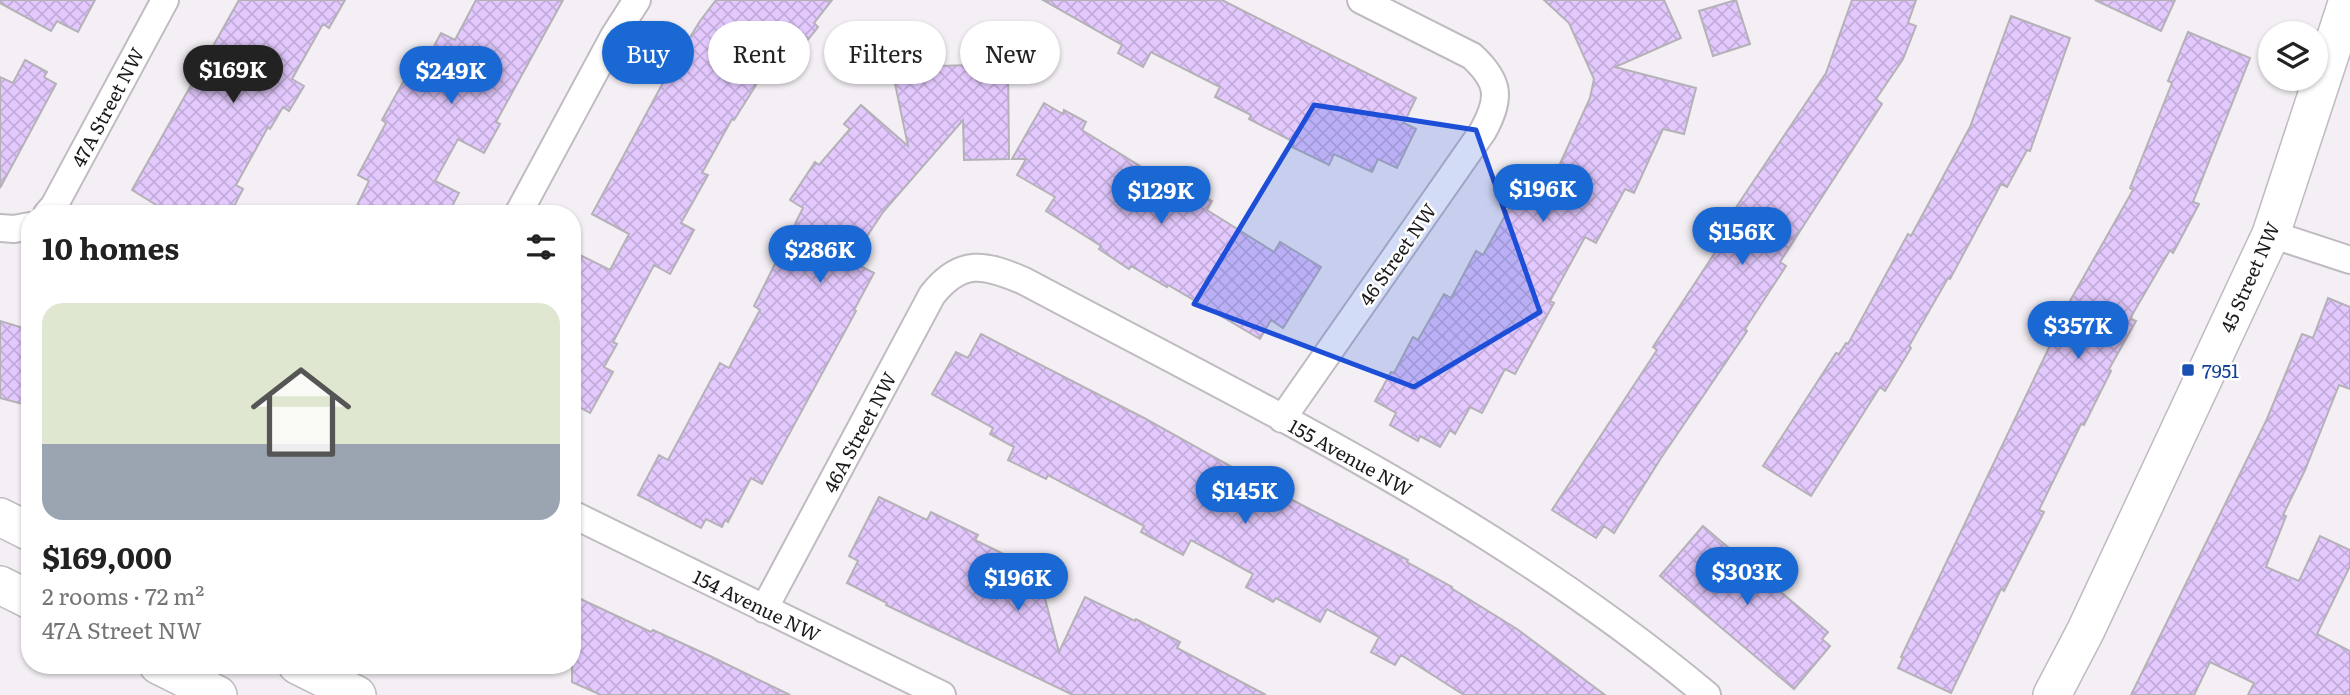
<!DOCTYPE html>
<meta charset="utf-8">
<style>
:root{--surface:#fff;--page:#f6f6f6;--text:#222;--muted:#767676;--line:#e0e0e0;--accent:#1a68d3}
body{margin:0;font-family:Literata,serif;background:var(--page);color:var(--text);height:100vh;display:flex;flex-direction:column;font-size:26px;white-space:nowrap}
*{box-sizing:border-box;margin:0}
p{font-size:23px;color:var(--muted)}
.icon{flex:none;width:38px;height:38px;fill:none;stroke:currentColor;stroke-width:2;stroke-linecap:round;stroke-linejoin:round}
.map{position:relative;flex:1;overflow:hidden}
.sheet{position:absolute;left:21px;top:205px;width:560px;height:469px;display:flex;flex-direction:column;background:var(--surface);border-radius:28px;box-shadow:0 2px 5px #0004}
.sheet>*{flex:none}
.guide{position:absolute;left:602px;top:21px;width:665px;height:63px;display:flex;gap:14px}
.controls{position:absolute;left:2258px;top:21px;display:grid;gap:14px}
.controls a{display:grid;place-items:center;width:70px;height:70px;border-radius:50%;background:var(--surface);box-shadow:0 2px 5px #0004;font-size:35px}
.price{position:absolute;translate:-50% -60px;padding:0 16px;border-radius:24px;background:var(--accent);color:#fff;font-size:23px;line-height:46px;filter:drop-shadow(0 2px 4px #0008)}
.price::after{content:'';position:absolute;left:50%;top:42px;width:21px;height:16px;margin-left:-10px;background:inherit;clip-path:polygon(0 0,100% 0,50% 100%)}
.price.on{background:#222;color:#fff}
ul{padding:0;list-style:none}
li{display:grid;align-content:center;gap:14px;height:371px;padding:0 21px}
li+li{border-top:2px solid var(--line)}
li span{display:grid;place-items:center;height:217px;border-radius:21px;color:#555}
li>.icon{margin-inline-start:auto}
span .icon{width:126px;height:126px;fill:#fffc;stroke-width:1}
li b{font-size:30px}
h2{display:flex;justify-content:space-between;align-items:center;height:84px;padding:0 21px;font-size:30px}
.pill{padding:0 24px;border-radius:32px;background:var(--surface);box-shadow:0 2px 5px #0004;font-size:24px;line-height:63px}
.pill.on{background:var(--accent);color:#fff}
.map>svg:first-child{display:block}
.building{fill:url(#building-cross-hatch);stroke:#b4b2b7;stroke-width:2}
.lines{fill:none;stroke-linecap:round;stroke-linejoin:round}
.street-casing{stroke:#bfbbc0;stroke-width:30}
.secondary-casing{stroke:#bfbbc0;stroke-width:40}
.street{stroke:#fff;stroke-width:26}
.secondary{stroke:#fff;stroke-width:37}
.marked{fill:#1d4ed8;fill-opacity:0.2;stroke:#1d4ed8;stroke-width:5;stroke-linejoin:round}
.transit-dot{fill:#1a4fb4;stroke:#fff;stroke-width:2.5}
.labels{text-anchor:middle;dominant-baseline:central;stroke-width:5;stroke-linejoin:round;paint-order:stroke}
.street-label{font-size:19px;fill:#1b191b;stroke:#fff}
.transit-label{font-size:19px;fill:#164399;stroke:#fff;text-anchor:start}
</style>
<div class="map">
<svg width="2350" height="695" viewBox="0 0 2350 695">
<defs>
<pattern id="building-cross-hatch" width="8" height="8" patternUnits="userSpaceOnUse" patternTransform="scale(1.75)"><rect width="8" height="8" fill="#e3c9fe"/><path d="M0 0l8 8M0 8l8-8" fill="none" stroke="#c2acd9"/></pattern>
</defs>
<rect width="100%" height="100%" fill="#f3eff4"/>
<path class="building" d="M 0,0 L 95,0 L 78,32 L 57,21 L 51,31 L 0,3 Z
M 239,0 L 345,0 L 329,28 L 323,24 L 292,79 L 304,86 L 289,111 L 283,107 L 270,129 L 268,127 L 236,185 L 243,189 L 230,214 L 171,214 L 132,190 Z
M 476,0 L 563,0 L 496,122 L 500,124 L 484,153 L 458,139 L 435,181 L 459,193 L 448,214 L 353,214 L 369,181 L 358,175 L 386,123 L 382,120 L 408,73 L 417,78 L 441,33 L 455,40 Z
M 716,0 L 832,0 L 814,23 L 818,27 L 802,47 L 785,33 L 748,80 L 756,85 L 734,120 L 732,119 L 702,173 L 708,175 L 681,223 L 694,230 L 670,274 L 654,265 L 613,342 L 617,344 L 604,367 L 613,372 L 590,413 L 572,403 L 572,251 L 610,270 L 629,234 L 592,214 L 671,68 L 700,21 Z
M 1043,0 L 1222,0 L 1416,98 L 1404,123 L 1416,129 L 1397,168 L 1378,159 L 1372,172 L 1334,154 L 1329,165 L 1292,147 L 1294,142 L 1249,119 L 1251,115 L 1215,97 L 1220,87 L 1151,52 L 1143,67 L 1118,53 L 1122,45 Z
M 1544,0 L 1664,0 L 1681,38 L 1615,67 L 1696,88 L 1684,134 L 1663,129 L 1634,193 L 1625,189 L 1596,243 L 1585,237 L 1550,301 L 1554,303 L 1515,374 L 1505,369 L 1482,413 L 1470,407 L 1455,434 L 1450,430 L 1440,447 L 1420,436 L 1418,441 L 1390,425 L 1396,413 L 1375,401 L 1391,372 L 1394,373 L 1413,337 L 1418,340 L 1444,294 L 1451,298 L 1476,251 L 1483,255 L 1533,166 L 1554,177 L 1590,98 L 1594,79 L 1569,23 Z
M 1736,0 L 1750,44 L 1713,56 L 1699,11 Z
M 1852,0 L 1916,0 L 1908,23 L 1916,26 L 1903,59 L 1876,99 L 1882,104 L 1780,262 L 1786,266 L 1745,329 L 1747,331 L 1661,458 L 1614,533 L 1604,526 L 1596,538 L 1552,510 L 1657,350 L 1653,347 L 1741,213 L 1735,209 L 1826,73 Z
M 2095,0 L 2175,0 L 2161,31 Z
M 2011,16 L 2070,38 L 2030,151 L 2027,150 L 2007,187 L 2001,184 L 1950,279 L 1948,278 L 1909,346 L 1911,348 L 1885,391 L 1880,387 L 1811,496 L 1763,466 L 1836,353 L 1839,354 L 1846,343 L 1848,344 L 1908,234 L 1911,236 L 1970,127 Z
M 2188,32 L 2250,58 L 2193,202 L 2199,204 L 2173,253 L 2170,250 L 2132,315 L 2131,319 L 2136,321 L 2109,369 L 2111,371 L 2084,425 L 2081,424 L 2039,510 L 2044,512 L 2004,591 L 2001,589 L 1951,693 L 1898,668 L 1903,658 L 1901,657 L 2056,333 L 2053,331 L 2133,190 L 2130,188 L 2172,83 L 2168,81 Z
M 25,60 L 47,72 L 44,77 L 56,84 L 0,188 L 0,77 L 13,83 Z
M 935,60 L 937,66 L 1008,64 L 1009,159 L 964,160 L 963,120 L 883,212 L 856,253 L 859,255 L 855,263 L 874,273 L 854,310 L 856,311 L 762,484 L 751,478 L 728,522 L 725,520 L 722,527 L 706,519 L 701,528 L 638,495 L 659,455 L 668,460 L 720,363 L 729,368 L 760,310 L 754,306 L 803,208 L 790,200 L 815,162 L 819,165 L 850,129 L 844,124 L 861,105 L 908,146 L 892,69 Z
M 1044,103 L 1063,114 L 1064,110 L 1086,122 L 1082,130 L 1153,174 L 1156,169 L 1186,189 L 1188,186 L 1212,201 L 1207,210 L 1274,252 L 1280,242 L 1321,267 L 1283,328 L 1271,320 L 1260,339 L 1168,285 L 1167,287 L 1131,266 L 1129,269 L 1099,249 L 1101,246 L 1046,211 L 1055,197 L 1017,175 L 1026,159 L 1012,159 Z
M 2328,298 L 2350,307 L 2350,389 L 2339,385 L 2305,470 L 2283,515 L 2286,516 L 2266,567 L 2299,581 L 2320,536 L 2350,550 L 2350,566 L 2317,634 L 2350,651 L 2350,695 L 2248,695 L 2254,683 L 2210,662 L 2194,695 L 2131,695 L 2267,419 L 2302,334 L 2313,338 Z
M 0,321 L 30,330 L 30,406 L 0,398 Z
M 981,334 L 1144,418 L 1275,491 L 1408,560 L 1407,562 L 1452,587 L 1451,588 L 1517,629 L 1605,695 L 1464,695 L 1401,655 L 1395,665 L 1371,652 L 1379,637 L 1327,609 L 1320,622 L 1276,598 L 1273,602 L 1246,587 L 1253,574 L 1191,540 L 1183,555 L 1141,532 L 1144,526 L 1048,475 L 1046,479 L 1008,460 L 1014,447 L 990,434 L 993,428 L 932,394 L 956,352 L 968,358 Z
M 879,497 L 927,520 L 931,512 L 978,535 L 975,540 L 1026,565 L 1012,594 L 1042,587 L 1059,652 L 1085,597 L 1135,621 L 1136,619 L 1180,642 L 1177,648 L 1266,695 L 1073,695 L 886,605 L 887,603 L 847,583 L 858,561 L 849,556 Z
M 1703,526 L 1828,632 L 1822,639 L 1830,646 L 1794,689 L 1660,576 Z
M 572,595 L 651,632 L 653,630 L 710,656 L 790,695 L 601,695 L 572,682 Z"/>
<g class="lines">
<defs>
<path id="street" d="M 47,214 L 54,206 L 165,0
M 518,214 L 614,36 L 637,0
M 0,228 L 14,229 L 30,226
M 2271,234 L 2350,260
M 1282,419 L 1483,131 C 1501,98 1500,82 1472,56 L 1361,0
M 572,514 L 942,695
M 764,609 L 932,295 C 961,258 985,264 1024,281 C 1259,406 1502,523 1707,695"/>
<path id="secondary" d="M 0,517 L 30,532
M 0,585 L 30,600
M 158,665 L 218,695
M 297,665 L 357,695
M 2052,695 L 2086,630 L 2271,234 L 2348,0"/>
</defs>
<use href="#street" class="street-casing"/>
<use href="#secondary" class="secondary-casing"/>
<use href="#street" class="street"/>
<use href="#secondary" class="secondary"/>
</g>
<path class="marked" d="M 1314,105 L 1476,130 L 1540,312 L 1414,387 L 1194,304 Z"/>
<rect class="transit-dot" x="2181" y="363" width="14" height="14" rx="3.5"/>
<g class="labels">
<g class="street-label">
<text transform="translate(107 107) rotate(-62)">47A Street NW</text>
<text transform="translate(1397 254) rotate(-55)">46 Street NW</text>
<text transform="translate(2249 277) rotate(-66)">45 Street NW</text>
<text transform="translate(859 432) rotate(-62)">46A Street NW</text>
<text transform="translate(1351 457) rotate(29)">155 Avenue NW</text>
<text transform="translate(757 605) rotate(26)">154 Avenue NW</text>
</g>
<g class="transit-label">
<text x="2202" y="370">7951</text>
</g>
</g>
</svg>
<div class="controls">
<a><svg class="icon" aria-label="layers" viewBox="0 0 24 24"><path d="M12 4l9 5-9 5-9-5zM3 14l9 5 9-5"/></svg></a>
</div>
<b class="price on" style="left:233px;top:105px">$169K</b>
<b class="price" style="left:451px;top:106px">$249K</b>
<b class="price" style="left:1543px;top:224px">$196K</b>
<b class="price" style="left:1161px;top:226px">$129K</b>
<b class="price" style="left:1742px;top:267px">$156K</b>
<b class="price" style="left:820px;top:285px">$286K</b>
<b class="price" style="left:2078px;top:361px">$357K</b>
<b class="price" style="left:1245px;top:526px">$145K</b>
<b class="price" style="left:1747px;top:607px">$303K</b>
<b class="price" style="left:1018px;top:613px">$196K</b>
<div class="guide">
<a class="pill on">Buy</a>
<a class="pill">Rent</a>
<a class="pill">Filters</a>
<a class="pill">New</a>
</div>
<section class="sheet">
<h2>10 homes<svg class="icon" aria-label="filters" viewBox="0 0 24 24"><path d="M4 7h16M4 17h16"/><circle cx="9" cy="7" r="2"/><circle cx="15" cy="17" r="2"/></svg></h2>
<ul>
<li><span style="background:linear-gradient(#dfe7d0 65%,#9aa5b1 0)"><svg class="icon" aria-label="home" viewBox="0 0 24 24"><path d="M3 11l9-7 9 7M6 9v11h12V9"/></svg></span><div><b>$169,000</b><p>2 rooms · 72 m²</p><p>47A Street NW</p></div></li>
</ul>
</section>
</div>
